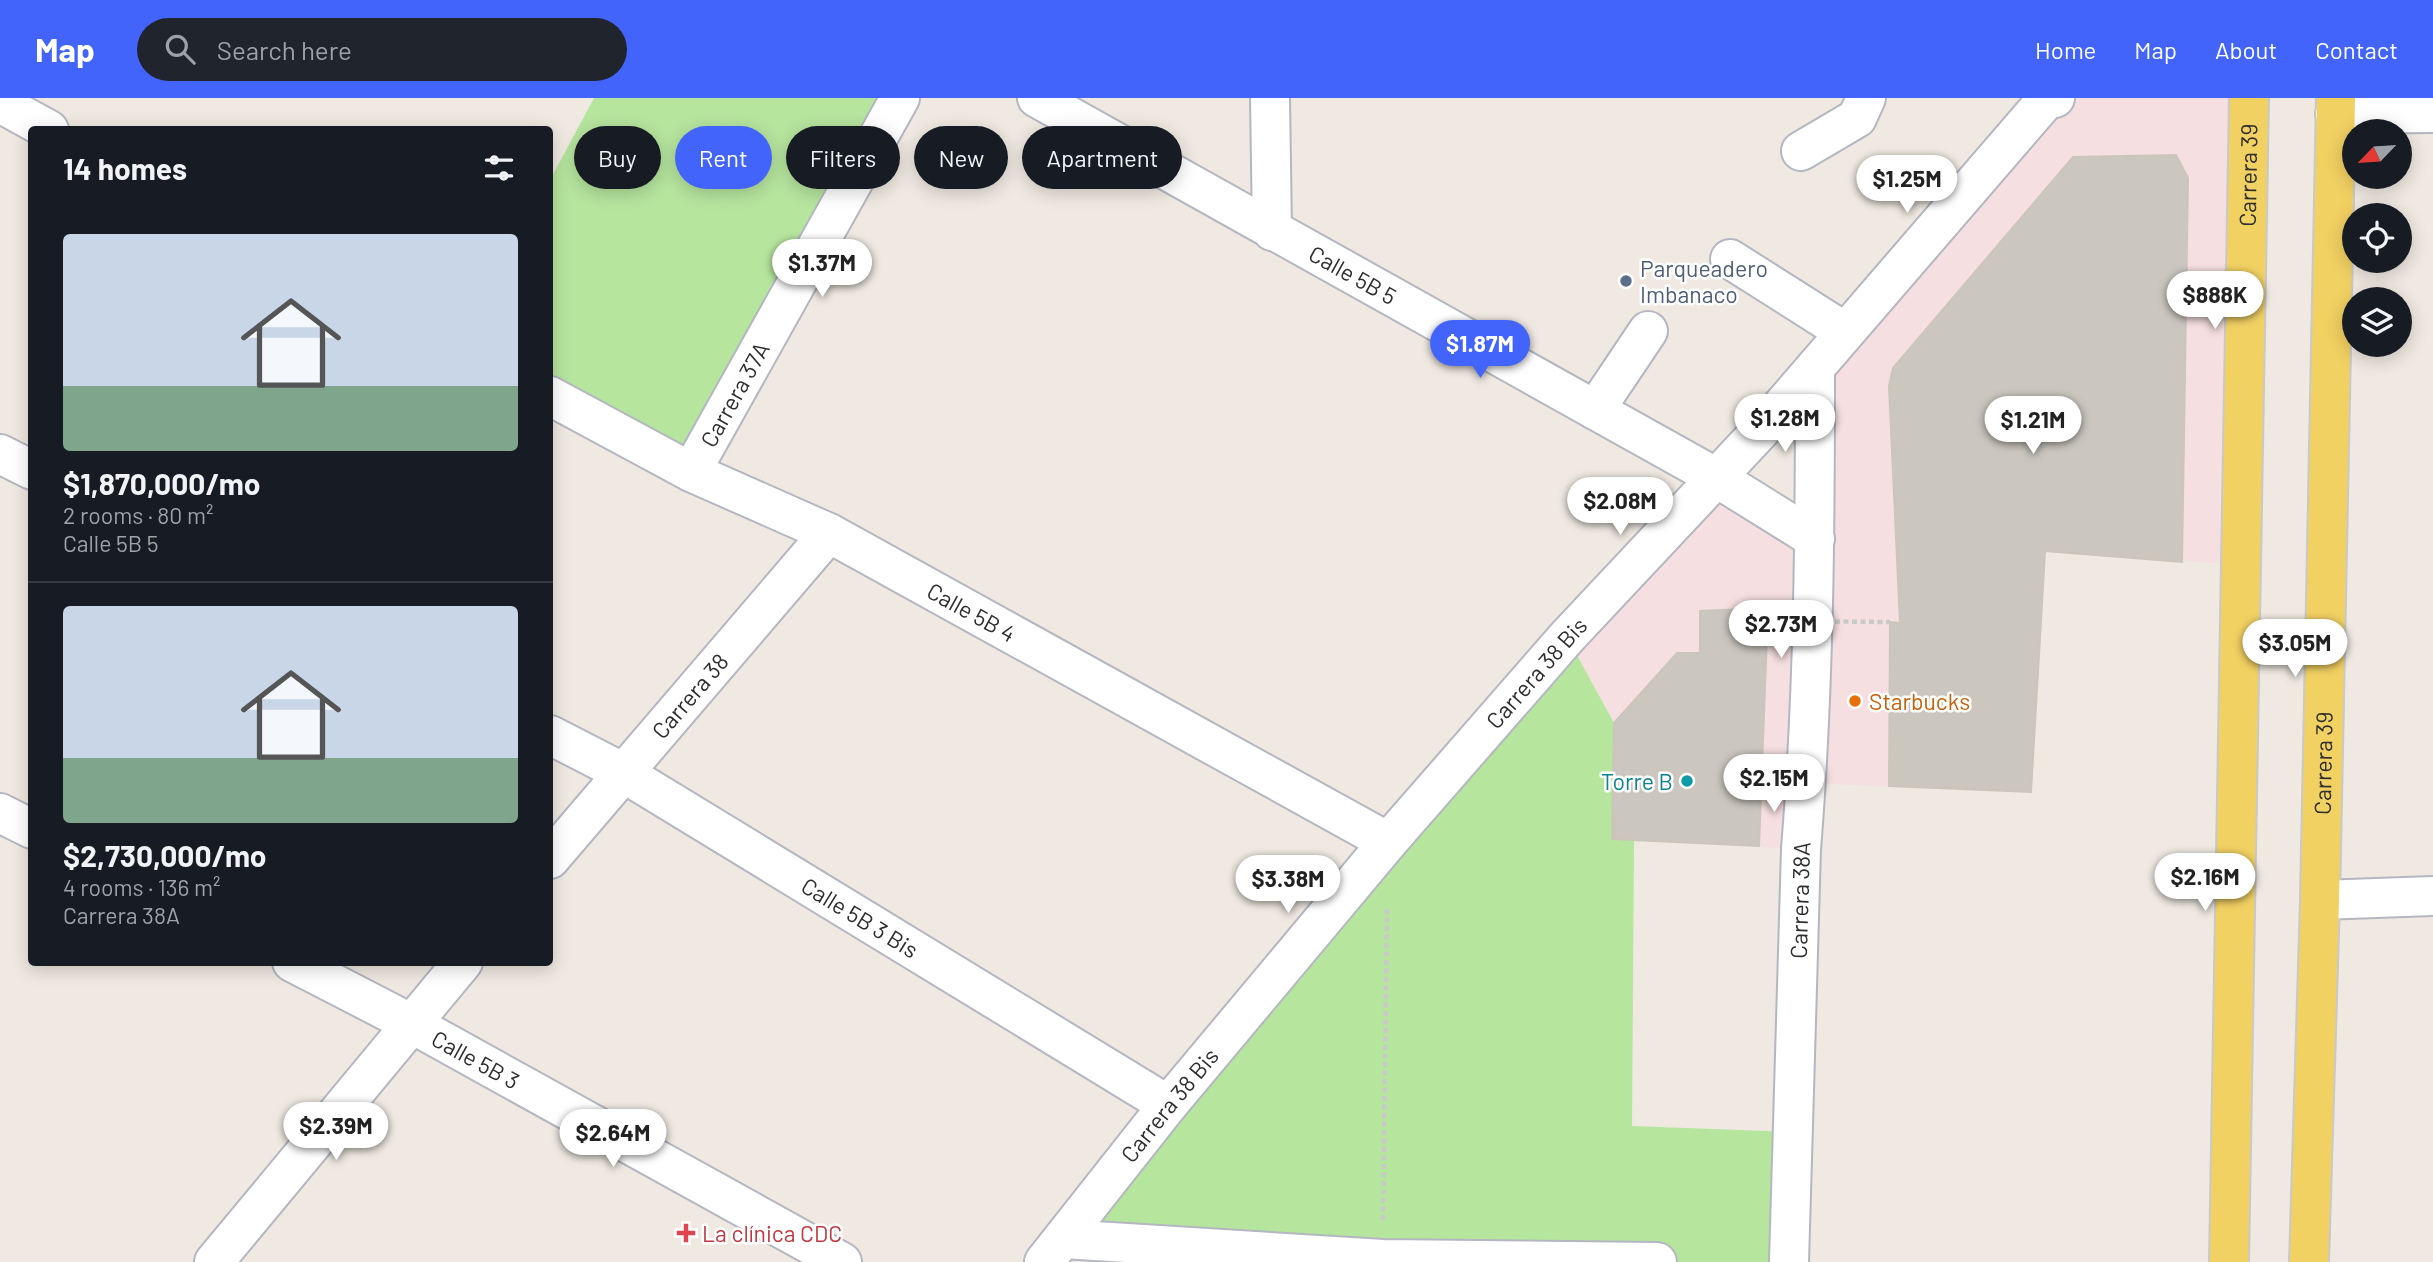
<!DOCTYPE html>
<meta charset="utf-8">
<style>
:root{--surface:#171b24;--page:#20242c;--text:#f1f3f6;--muted:#9ea1a6;--line:#363941;--accent:#4264fb}
body{margin:0;font-family:Barlow,sans-serif;background:var(--page);color:var(--text);height:100vh;display:flex;flex-direction:column;font-size:26px;white-space:nowrap}
*{box-sizing:border-box;margin:0}
p{font-size:23px;color:var(--muted)}
.icon{flex:none;width:38px;height:38px;fill:none;stroke:currentColor;stroke-width:2;stroke-linecap:round;stroke-linejoin:round}
.map{position:relative;flex:1;overflow:hidden}
.details{position:absolute;left:28px;top:28px;width:525px;height:840px;display:flex;flex-direction:column;background:var(--surface);border-radius:7px;box-shadow:0 4px 18px #0003}
.details>*{flex:none}
.top-card{position:absolute;left:574px;top:28px;width:665px;height:63px;display:flex;gap:14px}
.needle{width:46px;rotate:245deg}
.controls{position:absolute;left:2342px;top:21px;display:grid;gap:14px}
.controls a{display:grid;place-items:center;width:70px;height:70px;border-radius:50%;background:var(--surface);box-shadow:0 4px 18px #0003;font-size:35px}
.price{position:absolute;translate:-50% -60px;padding:0 16px;border-radius:24px;background:#fff;color:#222;font-size:23px;line-height:46px;filter:drop-shadow(0 2px 4px #0008)}
.price::after{content:'';position:absolute;left:50%;top:42px;width:21px;height:16px;margin-left:-10px;background:inherit;clip-path:polygon(0 0,100% 0,50% 100%)}
.price.current{background:var(--accent);color:#fff}
ul{padding:0;list-style:none}
li{display:grid;align-content:center;gap:14px;height:371px;padding:0 35px}
li+li{border-top:2px solid var(--line)}
li span{display:grid;place-items:center;height:217px;border-radius:7px;color:#555}
li>.icon{margin-inline-start:auto}
span .icon{width:126px;height:126px;fill:#fffc;stroke-width:1}
li b{font-size:30px}
h2{display:flex;justify-content:space-between;align-items:center;height:84px;padding:0 35px;font-size:30px}
.tag{padding:0 24px;border-radius:32px;background:var(--surface);box-shadow:0 4px 18px #0003;font-size:24px;line-height:63px}
.tag.current{background:var(--accent);color:#fff}
header{display:flex;align-items:center;gap:42px;box-sizing:border-box;height:98px;padding:0 35px;background:var(--accent);color:#fff}
header strong{font-size:33px}
nav{display:flex;gap:38px;margin-inline-start:auto;font-size:24px}
.search{width:490px;height:63px;background:var(--page);display:flex;align-items:center;gap:18px;box-sizing:border-box;padding:0 24px;border-radius:38px;color:var(--muted);font-size:26px}
.map>svg:first-child{display:block}
.medical{fill:#f5dfe0}
.green{fill:#b6e59e}
.building{fill:#cbc7bf;stroke:#cbc5ba;stroke-width:2}
.lines{fill:none;stroke-linecap:round;stroke-linejoin:round}
.minor-casing{stroke:#b4b7c1;stroke-width:42}
.major-casing{stroke:#c9c9c9;stroke-width:42}
.path{stroke:#c9c9c9;stroke-width:4.5;stroke-dasharray:5 3.5;stroke-linecap:butt}
.minor{stroke:#fff;stroke-width:38}
.major{stroke:#f2d163;stroke-width:38}
.path-bridge{stroke:#c9c9c9;stroke-width:4.5;stroke-dasharray:5 3.5;stroke-linecap:butt}
.service-dot{fill:#5c6f8a;stroke:#fff;stroke-width:2.5}
.food-dot{fill:#e8710a;stroke:#fff;stroke-width:2.5}
.culture-dot{fill:#0f9aa8;stroke:#fff;stroke-width:2.5}
.health-dot{fill:#e0444e;stroke:#fff;stroke-width:2.5}
.labels{text-anchor:middle;dominant-baseline:central;stroke-width:5;stroke-linejoin:round;paint-order:stroke}
.street-label{font-size:23px;fill:#2e2e2e;stroke:#fff}
.service-label{font-size:23px;fill:#4e5e75;stroke:#fff;text-anchor:start}
.food-label{font-size:23px;fill:#c56008;stroke:#fff;text-anchor:start}
.culture-label{font-size:23px;fill:#0d838f;stroke:#fff;text-anchor:end}
.health-label{font-size:23px;fill:#be3a42;stroke:#fff;text-anchor:start}
</style>
<header>
<strong>Map</strong>
<div class="search"><svg class="icon" aria-label="search" viewBox="0 0 24 24"><circle cx="10" cy="10" r="6"/><path d="M15 15l6 6"/></svg>Search here</div>
<nav><a>Home</a><a>Map</a><a>About</a><a>Contact</a></nav>
</header>
<div class="map">
<svg width="2433" height="1164" viewBox="0 0 2433 1164">
<rect width="100%" height="100%" fill="#efe9e1"/>
<path class="medical" d="M 2055,0 L 2249,0 L 2241,467 L 2046,453 L 2031,694 L 1807,685 L 1801,751 L 1612,741 L 1614,625 L 1567,539 L 1717,380 L 1814,441 L 1815,270 Z"/>
<path class="green" d="M 594,0 L 900,0 L 691,374 L 550,298 L 550,82 Z
M 1567,539 L 1614,625 L 1612,741 L 1634,742 L 1632,1028 L 1793,1034 L 1789,1164 L 1657,1164 L 1063,1141 Z"/>
<path class="building" d="M 2176,57 L 2188,80 L 2182,464 L 2045,453 L 2031,694 L 1889,688 L 1890,524 L 1900,525 L 1889,288 L 1893,270 L 2073,59 Z
M 1768,510 L 1759,748 L 1612,741 L 1614,625 L 1677,555 L 1700,555 L 1700,513 Z"/>
<g class="lines">
<defs>
<g id="minor">
<path id="s1" d="M 1037,0 L 1717,380 L 1815,441"/>
<path d="M 1270,0 L 1272,133"/>
<path d="M 0,5 L 49,32"/>
<path d="M 2335,16 L 2433,15"/>
<path d="M 1801,53 L 1857,20 L 1866,0"/>
<path d="M 1730,161 L 1845,234"/>
<path id="s2" d="M 550,298 L 691,374 L 829,435 L 1388,744"/>
<path d="M 1595,312 L 1648,233"/>
<path d="M 0,356 L 32,372"/>
<path id="s3" d="M 691,374 L 900,0"/>
<path id="s4" d="M 550,637 L 622,674 L 1168,1007"/>
<path d="M 0,715 L 32,731"/>
<path id="s5" d="M 550,761 L 829,435"/>
<path d="M 2320,802 L 2433,798"/>
<path id="s6" d="M 292,864 L 412,926 L 842,1164"/>
<path d="M 1063,1141 L 1383,1161 L 1657,1164"/>
<path d="M 214,1164 L 463,864"/>
<path id="s7" d="M 1044,1164 L 1168,1007 L 1388,744 L 1567,539 L 1763,330 L 2046,2 L 2055,0"/>
<path id="s8" d="M 1789,1164 L 1801,751 C 1814,591 1815,431 1815,270"/>
</g>
<g id="major">
<path id="s9" d="M 2229,1164 L 2249,0"/>
<path id="s10" d="M 2309,1164 L 2320,802 L 2336,0"/>
</g>
</defs>
<use href="#minor" class="minor-casing"/>
<use href="#major" class="major-casing"/>
<path class="path" d="M 1383,1122 L 1387,808"/>
<use href="#minor" class="minor"/>
<use href="#major" class="major"/>
<path class="path-bridge" d="M 1767,523 L 1890,524"/>
</g>
<circle class="service-dot" cx="1626" cy="183" r="7"/>
<circle class="food-dot" cx="1855" cy="603" r="7"/>
<circle class="culture-dot" cx="1687" cy="683" r="7"/>
<path class="health-dot" d="M682.5 1124.5h7v7h7v7h-7v7h-7v-7h-7v-7h7z"/>
<g class="labels">
<g class="street-label">
<text stroke="none"><textPath href="#s9" startOffset="1087">Carrera 39</textPath></text>
<text stroke="none"><textPath href="#s1" startOffset="362">Calle 5B 5</textPath></text>
<text stroke="none"><textPath href="#s3" startOffset="89">Carrera 37A</textPath></text>
<text stroke="none"><textPath href="#s2" startOffset="474">Calle 5B 4</textPath></text>
<text stroke="none"><textPath href="#s7" startOffset="768">Carrera 38 Bis</textPath></text>
<text stroke="none"><textPath href="#s5" startOffset="215">Carrera 38</textPath></text>
<text stroke="none"><textPath href="#s10" startOffset="499">Carrera 39</textPath></text>
<text stroke="none"><textPath href="#s8" startOffset="362">Carrera 38A</textPath></text>
<text stroke="none"><textPath href="#s4" startOffset="360">Calle 5B 3 Bis</textPath></text>
<text stroke="none"><textPath href="#s6" startOffset="208">Calle 5B 3</textPath></text>
<text stroke="none"><textPath href="#s7" startOffset="201">Carrera 38 Bis</textPath></text>
</g>
<g class="service-label">
<text x="1640" y="170">Parqueadero<tspan x="1640" dy="26">Imbanaco</tspan></text>
</g>
<g class="food-label">
<text x="1869" y="603">Starbucks</text>
</g>
<g class="culture-label">
<text x="1673" y="683">Torre B</text>
</g>
<g class="health-label">
<text x="702" y="1135">La clínica CDC</text>
</g>
</g>
</svg>
<div class="controls">
<a><svg class="needle" viewBox="-14 -14 28 28"><path d="M0-13l5 13h-10z" fill="#e53935"/><path d="M0 13l5-13h-10z" fill="#9ea1a6"/></svg></a>
<a><svg class="icon" aria-label="locate" viewBox="0 0 24 24"><circle cx="12" cy="12" r="6"/><path d="M12 2v4M12 18v4M2 12h4M18 12h4"/></svg></a>
<a><svg class="icon" aria-label="layers" viewBox="0 0 24 24"><path d="M12 4l9 5-9 5-9-5zM3 14l9 5 9-5"/></svg></a>
</div>
<b class="price" style="left:1907px;top:117px">$1.25M</b>
<b class="price" style="left:822px;top:201px">$1.37M</b>
<b class="price" style="left:2215px;top:233px">$888K</b>
<b class="price current" style="left:1480px;top:282px">$1.87M</b>
<b class="price" style="left:1785px;top:356px">$1.28M</b>
<b class="price" style="left:2033px;top:358px">$1.21M</b>
<b class="price" style="left:1620px;top:439px">$2.08M</b>
<b class="price" style="left:1781px;top:562px">$2.73M</b>
<b class="price" style="left:2295px;top:581px">$3.05M</b>
<b class="price" style="left:1774px;top:716px">$2.15M</b>
<b class="price" style="left:2205px;top:815px">$2.16M</b>
<b class="price" style="left:1288px;top:817px">$3.38M</b>
<b class="price" style="left:336px;top:1064px">$2.39M</b>
<b class="price" style="left:613px;top:1071px">$2.64M</b>
<div class="top-card">
<a class="tag">Buy</a>
<a class="tag current">Rent</a>
<a class="tag">Filters</a>
<a class="tag">New</a>
<a class="tag">Apartment</a>
</div>
<section class="details">
<h2>14 homes<svg class="icon" aria-label="filters" viewBox="0 0 24 24"><path d="M4 7h16M4 17h16"/><circle cx="9" cy="7" r="2"/><circle cx="15" cy="17" r="2"/></svg></h2>
<ul>
<li><span style="background:linear-gradient(#c9d6e8 70%,#7fa58c 0)"><svg class="icon" aria-label="home" viewBox="0 0 24 24"><path d="M3 11l9-7 9 7M6 9v11h12V9"/></svg></span><div><b>$1,870,000/mo</b><p>2 rooms · 80 m²</p><p>Calle 5B 5</p></div></li>
<li><span style="background:linear-gradient(#c9d6e8 70%,#7fa58c 0)"><svg class="icon" aria-label="home" viewBox="0 0 24 24"><path d="M3 11l9-7 9 7M6 9v11h12V9"/></svg></span><div><b>$2,730,000/mo</b><p>4 rooms · 136 m²</p><p>Carrera 38A</p></div></li>
</ul>
</section>
</div>
